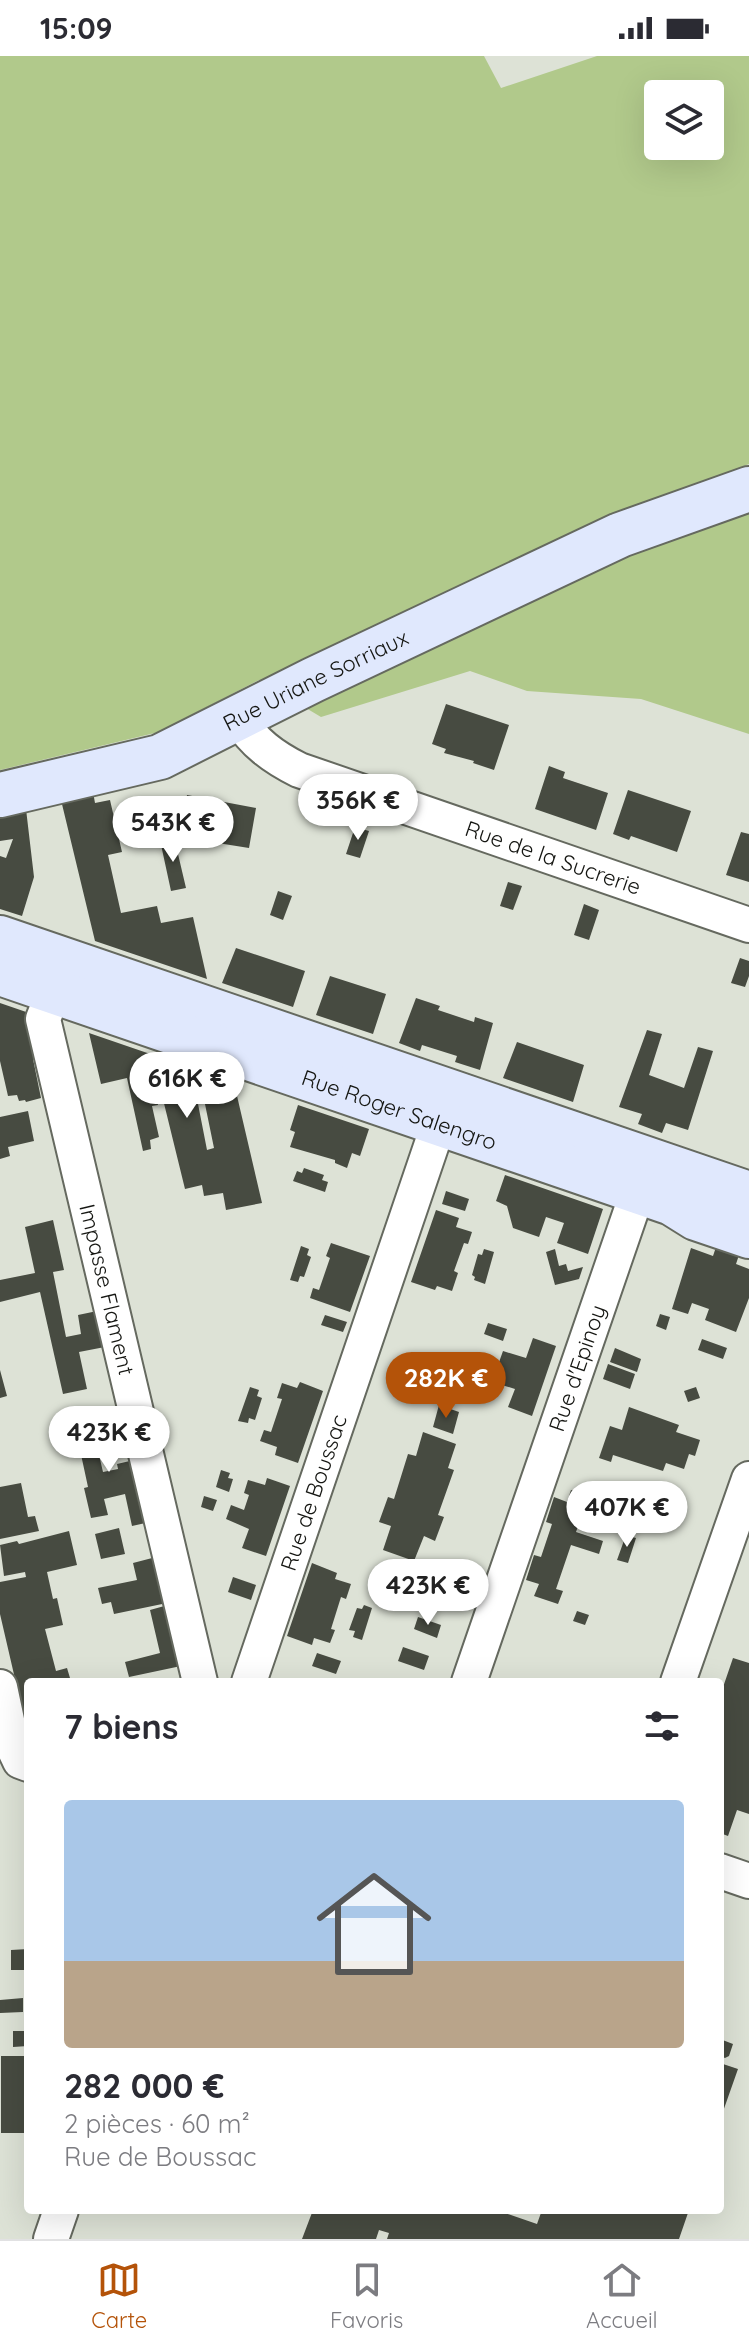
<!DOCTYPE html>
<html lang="fr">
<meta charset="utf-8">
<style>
:root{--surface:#fff;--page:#f2f2f3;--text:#2b2b33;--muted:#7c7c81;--line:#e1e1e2;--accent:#b45309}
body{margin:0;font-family:Quicksand,sans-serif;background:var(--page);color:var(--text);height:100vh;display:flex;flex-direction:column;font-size:30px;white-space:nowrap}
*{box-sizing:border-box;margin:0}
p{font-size:26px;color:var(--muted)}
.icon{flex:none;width:44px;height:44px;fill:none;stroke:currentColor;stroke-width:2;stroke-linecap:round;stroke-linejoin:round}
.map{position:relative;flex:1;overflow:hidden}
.sheet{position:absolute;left:24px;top:1622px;width:700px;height:536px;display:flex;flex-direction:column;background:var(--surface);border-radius:8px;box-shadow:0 8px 32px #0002}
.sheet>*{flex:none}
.controls{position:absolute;left:644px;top:24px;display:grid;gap:16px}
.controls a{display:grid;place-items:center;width:80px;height:80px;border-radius:8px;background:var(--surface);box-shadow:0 8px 32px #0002;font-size:40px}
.price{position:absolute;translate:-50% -68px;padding:0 18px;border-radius:28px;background:#fff;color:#222;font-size:26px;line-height:52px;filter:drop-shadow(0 2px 4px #0008)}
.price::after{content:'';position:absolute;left:50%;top:48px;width:24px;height:18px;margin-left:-12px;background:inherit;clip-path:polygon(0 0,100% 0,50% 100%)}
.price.selected{background:var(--accent);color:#fff}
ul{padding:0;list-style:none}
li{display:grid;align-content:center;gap:16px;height:424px;padding:0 40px}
li span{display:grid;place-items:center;height:248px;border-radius:8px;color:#555}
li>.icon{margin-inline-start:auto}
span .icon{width:144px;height:144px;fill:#fffc;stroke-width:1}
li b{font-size:34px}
h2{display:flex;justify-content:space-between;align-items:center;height:96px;padding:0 40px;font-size:34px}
.status{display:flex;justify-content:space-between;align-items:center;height:56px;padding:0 40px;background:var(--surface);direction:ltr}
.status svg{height:22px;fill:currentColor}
.tabs{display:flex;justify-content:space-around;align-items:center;height:112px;border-top:2px solid var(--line);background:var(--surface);font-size:22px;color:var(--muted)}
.tabs a{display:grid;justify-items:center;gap:4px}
.tabs .selected{color:var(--accent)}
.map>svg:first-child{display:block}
.green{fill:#b1c98b;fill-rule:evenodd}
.building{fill:#474b41}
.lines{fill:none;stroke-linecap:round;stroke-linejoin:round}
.street-casing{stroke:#65695f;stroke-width:38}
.secondary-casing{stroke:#65695f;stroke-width:48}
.street{stroke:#fff;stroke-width:34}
.secondary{stroke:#e0e8fd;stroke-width:44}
.labels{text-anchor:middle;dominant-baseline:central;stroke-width:8;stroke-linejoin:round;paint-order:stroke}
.street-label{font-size:22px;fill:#151612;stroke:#dde2d6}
</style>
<div class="status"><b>15:09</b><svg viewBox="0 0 49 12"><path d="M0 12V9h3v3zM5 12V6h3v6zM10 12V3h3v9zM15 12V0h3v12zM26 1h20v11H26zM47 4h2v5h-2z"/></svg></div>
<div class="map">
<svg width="749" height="2183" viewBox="0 0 749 2183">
<rect width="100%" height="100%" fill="#dde2d6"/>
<path class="green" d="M 0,0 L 484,0 L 501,32 L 597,0 L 749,0 L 749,408 L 724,418 L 728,456 L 749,448 L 749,678 L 641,643 L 527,635 L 470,615 L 321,661 L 259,624 L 159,676 L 0,714 ZM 658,38 L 710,38 L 710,90 L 658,90 Z"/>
<path class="building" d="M 446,648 L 509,669 L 494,714 L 473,707 L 474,705 L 444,697 L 446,693 L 432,688 Z
M 549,710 L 565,716 L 563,722 L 608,737 L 596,774 L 535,753 Z
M 628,734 L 691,755 L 677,796 L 631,780 L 629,784 L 613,778 Z
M 93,736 L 95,747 L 110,744 L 122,796 L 108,799 L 121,857 L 157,850 L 161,867 L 193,861 L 207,923 L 95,885 L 61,744 Z
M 187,739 L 256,752 L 249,792 L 180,781 Z
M 26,753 L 34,821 L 22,860 L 0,853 L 0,800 L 6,802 L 13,783 L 0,785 L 0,759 Z
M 355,771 L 369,775 L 360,802 L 346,798 Z
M 741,776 L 749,778 L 749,826 L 726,819 Z
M 174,781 L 186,832 L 171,835 L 160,784 Z
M 508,826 L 522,830 L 513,854 L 500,850 Z
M 278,835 L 292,840 L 283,864 L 270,859 Z
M 584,848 L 599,854 L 589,884 L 574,879 Z
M 236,892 L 305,915 L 293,951 L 222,927 Z
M 740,902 L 749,905 L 749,920 L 745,931 L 731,927 Z
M 330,920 L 386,938 L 373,978 L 316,959 Z
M 416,942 L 440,950 L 438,954 L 474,966 L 475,961 L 493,967 L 480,1014 L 455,1006 L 457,1000 L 422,989 L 420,995 L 399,987 Z
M 0,947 L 32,958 L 42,1001 L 33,1003 L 41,1042 L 26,1046 L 25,1044 L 19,1045 L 17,1039 L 8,1040 L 0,1005 Z
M 647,974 L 662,978 L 649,1019 L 684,1032 L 698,991 L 713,995 L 688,1074 L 666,1067 L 662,1077 L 638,1068 L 642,1058 L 619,1051 Z
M 89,977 L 191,1012 L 207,1094 L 214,1092 L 198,1014 L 234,1027 L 262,1147 L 226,1154 L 223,1137 L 204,1140 L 202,1129 L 185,1133 L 159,1027 L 154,1027 L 158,1049 L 152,1050 L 159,1081 L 150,1084 L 151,1093 L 143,1095 L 127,1022 L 101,1028 Z
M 517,986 L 584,1009 L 573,1046 L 503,1022 Z
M 298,1049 L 369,1073 L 360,1100 L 352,1097 L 347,1112 L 335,1107 L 335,1104 L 290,1091 L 295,1076 L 290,1074 Z
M 28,1055 L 34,1085 L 8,1091 L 10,1100 L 0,1103 L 0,1061 Z
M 304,1112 L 324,1119 L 322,1124 L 328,1126 L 325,1136 L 293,1125 L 297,1115 L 302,1117 Z
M 505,1119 L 603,1153 L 588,1198 L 557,1187 L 564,1167 L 546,1161 L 539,1181 L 513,1172 L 507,1150 L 496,1145 Z
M 446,1135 L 469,1143 L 465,1155 L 442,1148 Z
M 436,1154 L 459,1162 L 456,1171 L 472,1176 L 468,1188 L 464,1187 L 454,1215 L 458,1217 L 452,1235 L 437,1230 L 435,1234 L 411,1226 Z
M 53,1164 L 64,1214 L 53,1216 L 66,1281 L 81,1278 L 78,1259 L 102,1254 L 110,1290 L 79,1296 L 87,1333 L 63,1338 L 40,1236 L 0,1246 L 0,1224 L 35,1217 L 25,1171 Z
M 331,1187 L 370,1200 L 350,1256 L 310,1242 L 313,1232 L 319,1234 L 330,1202 L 326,1200 Z
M 301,1190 L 309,1193 L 307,1199 L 311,1201 L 304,1221 L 300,1220 L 298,1226 L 290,1224 Z
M 716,1191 L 739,1199 L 736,1208 L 749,1213 L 749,1242 L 736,1276 L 705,1264 L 709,1253 L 692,1247 L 688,1258 L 672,1253 L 691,1192 L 713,1200 Z
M 484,1193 L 494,1196 L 485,1228 L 474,1224 L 475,1221 L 472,1219 L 478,1198 L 482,1199 Z
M 555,1193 L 559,1210 L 566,1208 L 568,1215 L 583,1211 L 579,1223 L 555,1229 L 546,1196 Z
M 660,1258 L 670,1261 L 666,1274 L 656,1270 Z
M 325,1259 L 347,1266 L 343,1276 L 321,1269 Z
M 488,1267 L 507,1273 L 503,1285 L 484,1278 Z
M 533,1282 L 556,1290 L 532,1360 L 508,1351 L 515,1333 L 492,1326 L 503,1295 L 526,1302 Z
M 702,1283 L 727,1292 L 723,1303 L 698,1294 Z
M 615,1292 L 641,1303 L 637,1316 L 610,1306 Z
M 608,1308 L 635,1318 L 630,1333 L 603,1323 Z
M 0,1314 L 7,1340 L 0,1342 Z
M 300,1326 L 323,1335 L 298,1407 L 275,1399 L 277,1391 L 260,1385 L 264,1374 L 271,1376 L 282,1343 L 277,1342 L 282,1327 L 297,1332 Z
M 467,1328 L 485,1334 L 482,1343 L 464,1337 Z
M 250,1331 L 259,1334 L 257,1340 L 262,1342 L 255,1364 L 249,1362 L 248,1367 L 238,1365 Z
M 696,1331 L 700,1342 L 688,1346 L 684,1335 Z
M 439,1349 L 459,1356 L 453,1378 L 433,1371 Z
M 629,1351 L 679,1369 L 676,1376 L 700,1384 L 695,1400 L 689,1398 L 684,1413 L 666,1407 L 663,1415 L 613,1399 L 611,1406 L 599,1402 L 610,1370 L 622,1374 Z
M 124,1356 L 126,1366 L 93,1373 L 103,1416 L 118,1413 L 117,1408 L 134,1404 L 150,1466 L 132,1470 L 125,1438 L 104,1443 L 108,1459 L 91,1462 L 84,1432 L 88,1431 L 74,1366 Z
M 423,1376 L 456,1388 L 448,1412 L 454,1414 L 438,1459 L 444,1461 L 435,1485 L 424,1480 L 414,1505 L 383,1494 L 391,1470 L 379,1466 L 388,1441 L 394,1443 L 408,1398 L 416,1400 Z
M 221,1414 L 230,1417 L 228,1422 L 233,1423 L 229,1436 L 216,1431 Z
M 267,1422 L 290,1430 L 266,1500 L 242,1492 L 249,1473 L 226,1463 L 231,1449 L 244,1454 L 249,1439 L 244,1437 L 248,1424 L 265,1429 Z
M 616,1426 L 641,1433 L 638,1444 L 613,1437 Z
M 21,1427 L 28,1461 L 35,1460 L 39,1475 L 0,1483 L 0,1431 Z
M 571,1434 L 596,1443 L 591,1455 L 584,1453 L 576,1476 L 603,1485 L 599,1498 L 571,1489 L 556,1533 L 563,1535 L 558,1548 L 534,1540 L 539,1528 L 526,1524 L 534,1499 L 541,1501 L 552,1468 L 546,1466 L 554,1441 L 567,1446 Z
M 204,1440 L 217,1444 L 213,1455 L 201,1451 Z
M 119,1472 L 125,1498 L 101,1503 L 95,1478 Z
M 69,1475 L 77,1509 L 47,1516 L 53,1543 L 57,1542 L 63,1569 L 45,1573 L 56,1615 L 67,1612 L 70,1622 L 58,1626 L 28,1626 L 28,1665 L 25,1666 L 0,1558 L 0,1526 L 26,1521 L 25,1516 L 4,1520 L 0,1489 L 17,1485 L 19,1488 Z
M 626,1479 L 636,1482 L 628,1507 L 617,1504 Z
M 156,1501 L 167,1547 L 114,1558 L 111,1546 L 102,1548 L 98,1532 L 137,1524 L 133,1507 Z
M 312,1507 L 337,1517 L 335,1523 L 351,1528 L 346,1543 L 341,1541 L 331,1573 L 335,1574 L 330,1587 L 314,1582 L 312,1589 L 287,1580 Z
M 384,1512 L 404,1520 L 398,1538 L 378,1530 Z
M 233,1521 L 256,1529 L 251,1544 L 228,1536 Z
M 168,1549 L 181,1610 L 129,1621 L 125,1606 L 160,1597 L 150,1554 Z
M 364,1549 L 372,1552 L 362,1584 L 353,1581 L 355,1575 L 349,1574 L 357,1552 L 362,1553 Z
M 577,1555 L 589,1559 L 585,1569 L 573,1565 Z
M 418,1561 L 441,1569 L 437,1582 L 414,1573 Z
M 403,1591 L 429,1600 L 424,1614 L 398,1605 Z
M 317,1597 L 341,1605 L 336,1618 L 312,1610 Z
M 733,1602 L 749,1607 L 749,1758 L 737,1754 L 728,1780 L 720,1777 L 720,1640 Z
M 28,1893 L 28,1914 L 11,1914 L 11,1894 Z
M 23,1942 L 23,1956 L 0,1957 L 0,1944 Z
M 13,1975 L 28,1975 L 28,1990 L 13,1991 Z
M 720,1983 L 733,1988 L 729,2000 L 725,2002 L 720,2000 Z
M 1,2000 L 28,2000 L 28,2077 L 1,2077 Z
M 720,2007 L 738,2013 L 720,2064 Z
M 313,2154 L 503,2154 L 502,2156 L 537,2168 L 542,2154 L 689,2154 L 679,2183 L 387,2183 L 389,2177 L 379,2174 L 376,2183 L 302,2183 Z"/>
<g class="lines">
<defs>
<g id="street">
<path id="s1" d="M 238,662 C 254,687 273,701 299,714 L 749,869"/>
<path id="s2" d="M 54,935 L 43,963 L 200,1626"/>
<path id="s3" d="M 249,1626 L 439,1067"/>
<path id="s4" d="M 469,1626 L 638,1135"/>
<path d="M 678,1626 L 749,1423"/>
<path d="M 0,1631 L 12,1688 L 20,1705 L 28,1708"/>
<path d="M 720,1815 L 749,1825"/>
<path d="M 51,2183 L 61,2154"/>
</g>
<g id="secondary">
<path id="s5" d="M 0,739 L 160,701 L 313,624 L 620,479 L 749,433"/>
<path d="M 0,882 L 749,1138"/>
<path id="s6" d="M 0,917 L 672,1147 L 696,1162 L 749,1180"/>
</g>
</defs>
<use href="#street" class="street-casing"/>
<use href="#secondary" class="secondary-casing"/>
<use href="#street" class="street"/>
<use href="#secondary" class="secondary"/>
</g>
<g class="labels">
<g class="street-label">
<text stroke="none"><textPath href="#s5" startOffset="338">Rue Uriane Sorriaux</textPath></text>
<text stroke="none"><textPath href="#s1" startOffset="350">Rue de la Sucrerie</textPath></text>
<text stroke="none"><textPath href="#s6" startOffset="422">Rue Roger Salengro</textPath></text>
<text stroke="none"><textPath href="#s2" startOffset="308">Impasse Flament</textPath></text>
<text stroke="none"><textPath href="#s4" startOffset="332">Rue d'Epinoy</textPath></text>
<text stroke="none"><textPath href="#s3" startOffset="200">Rue de Boussac</textPath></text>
</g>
</g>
</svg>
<div class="controls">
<a><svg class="icon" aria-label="layers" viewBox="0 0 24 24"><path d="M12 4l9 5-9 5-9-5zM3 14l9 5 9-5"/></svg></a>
</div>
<b class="price" style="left:358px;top:786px">356K €</b>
<b class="price" style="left:173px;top:808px">543K €</b>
<b class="price" style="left:187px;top:1064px">616K €</b>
<b class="price selected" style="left:446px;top:1364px">282K €</b>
<b class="price" style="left:109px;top:1418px">423K €</b>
<b class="price" style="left:627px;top:1493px">407K €</b>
<b class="price" style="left:428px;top:1571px">423K €</b>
<section class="sheet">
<h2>7 biens<svg class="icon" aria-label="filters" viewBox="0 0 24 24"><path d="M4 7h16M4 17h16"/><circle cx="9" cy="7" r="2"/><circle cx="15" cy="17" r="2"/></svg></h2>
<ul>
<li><span style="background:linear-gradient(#a9c7e8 65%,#b9a48a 0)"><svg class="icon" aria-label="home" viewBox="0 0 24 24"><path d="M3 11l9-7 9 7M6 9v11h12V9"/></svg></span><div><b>282 000 €</b><p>2 pièces · 60 m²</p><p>Rue de Boussac</p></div></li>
</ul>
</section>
</div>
<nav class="tabs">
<a class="selected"><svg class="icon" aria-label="map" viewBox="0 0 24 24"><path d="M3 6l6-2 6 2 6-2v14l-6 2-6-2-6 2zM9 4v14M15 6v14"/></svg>Carte</a>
<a><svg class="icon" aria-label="saved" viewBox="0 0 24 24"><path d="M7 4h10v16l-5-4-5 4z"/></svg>Favoris</a>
<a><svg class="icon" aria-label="home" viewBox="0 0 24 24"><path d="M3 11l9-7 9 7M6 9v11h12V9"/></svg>Accueil</a>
</nav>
